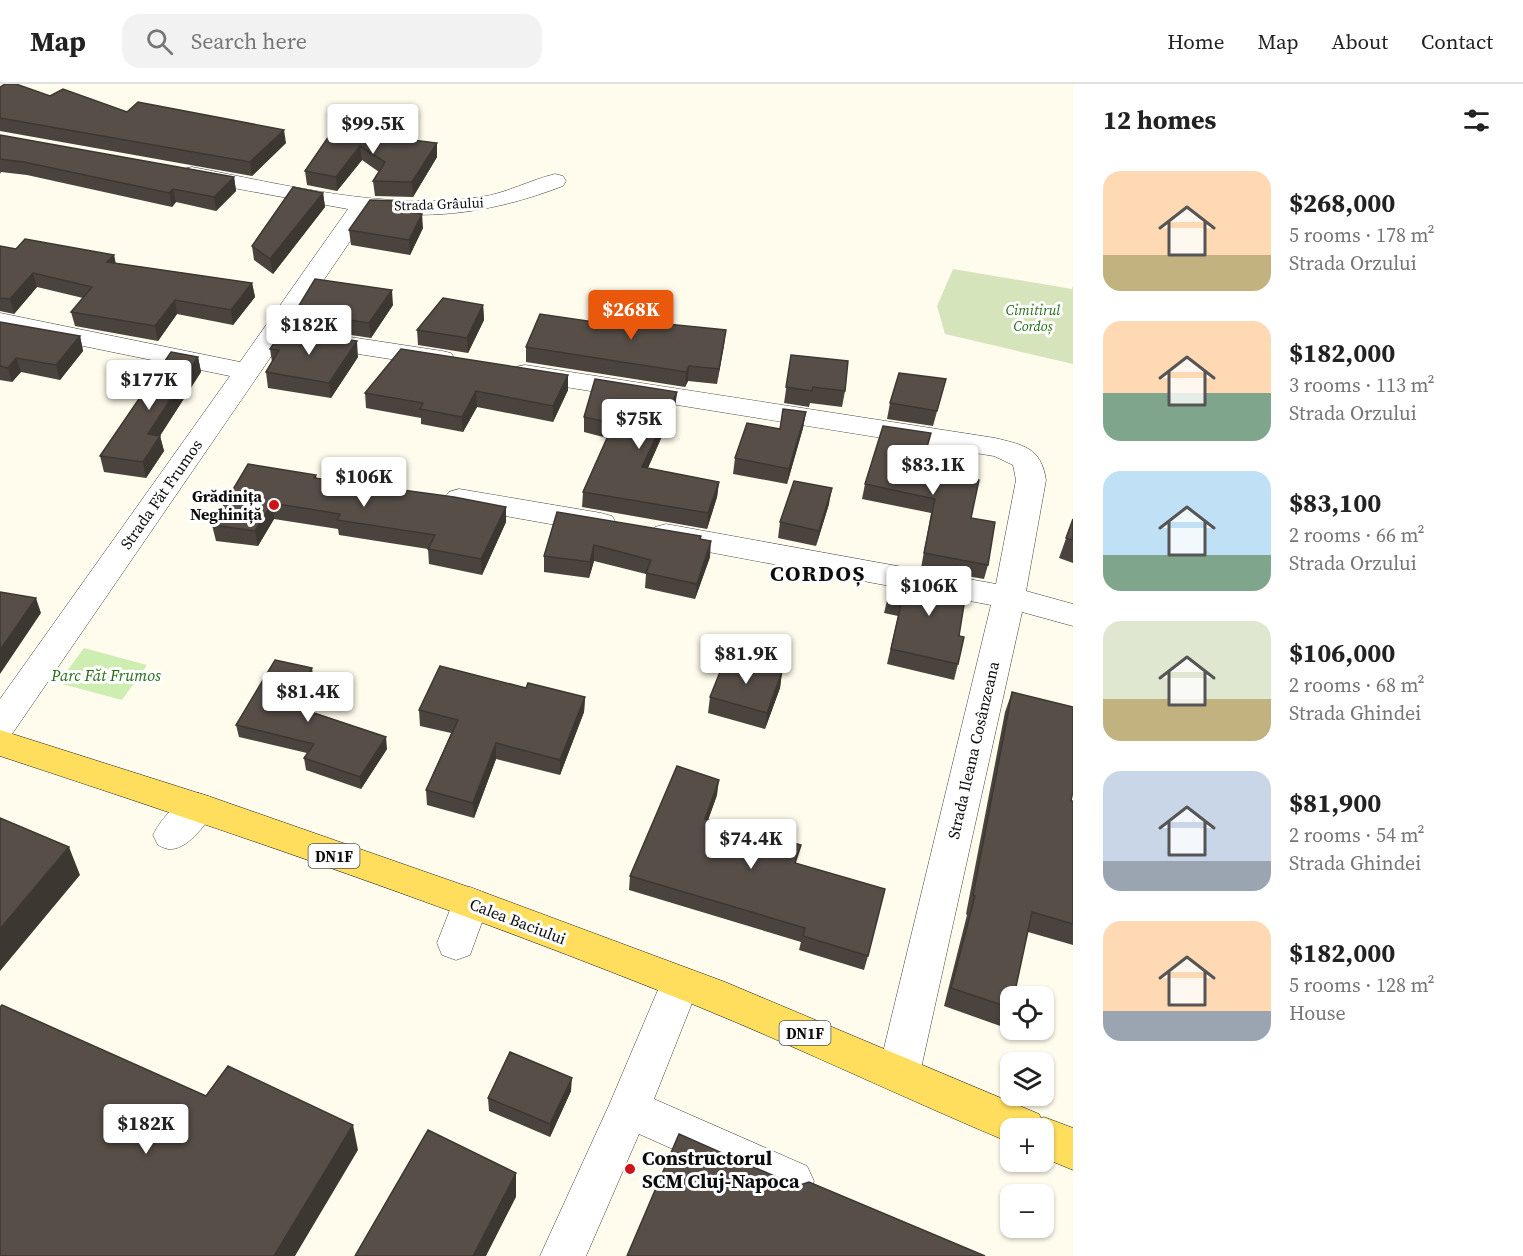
<!DOCTYPE html>
<meta charset="utf-8">
<style>
:root{--surface:#fff;--page:#f2f2f2;--text:#222;--muted:#767676;--line:#e0e0e0;--accent:#ea580c}
body{margin:0;font-family:"Source Serif 4",serif;background:var(--page);color:var(--text);height:100vh;display:flex;flex-direction:column;font-size:22px;white-space:nowrap}
*{box-sizing:border-box;margin:0}
p{font-size:20px;color:var(--muted)}
.icon{flex:none;width:33px;height:33px;fill:none;stroke:currentColor;stroke-width:2;stroke-linecap:round;stroke-linejoin:round}
.map{position:relative;flex:1;overflow:hidden}
.panel{display:flex;flex-direction:column;background:var(--surface);width:450px}
.panel>*{flex:none}
.fabs{position:absolute;left:1000px;top:902px;display:grid;gap:12px}
.fabs a{display:grid;place-items:center;width:54px;height:54px;border-radius:12px;background:var(--surface);box-shadow:0 2px 4px #0004;font-size:30px}
.price{position:absolute;translate:-50% -51px;padding:0 14px;border-radius:6px;background:#fff;color:#222;font-size:20px;line-height:39px;filter:drop-shadow(0 2px 3px #0008)}
.price::after{content:'';position:absolute;left:50%;top:36px;width:18px;height:14px;margin-left:-9px;background:inherit;clip-path:polygon(0 0,100% 0,50% 100%)}
.price.current{background:var(--accent);color:#fff}
ul{padding:0;list-style:none}
li{display:flex;align-items:center;gap:18px;height:150px;padding:0 30px}
li span{display:grid;place-items:center;flex:none;width:168px;height:120px;border-radius:18px;color:#555}
li>.icon{margin-inline-start:auto}
span .icon{width:72px;height:72px;fill:#fffc;stroke-width:1}
li b{font-size:26px}
h2{display:flex;justify-content:space-between;align-items:center;height:72px;padding:0 30px;font-size:26px}
header{display:flex;align-items:center;gap:36px;box-sizing:border-box;height:84px;padding:0 30px;background:var(--surface);border-bottom:2px solid var(--line)}
header strong{font-size:28px}
nav{display:flex;gap:33px;margin-inline-start:auto;font-size:21px}
.search{width:420px;height:54px;background:var(--page);display:flex;align-items:center;gap:15px;box-sizing:border-box;padding:0 21px;border-radius:18px;color:var(--muted);font-size:22px}
main{display:flex;flex:1;min-height:0}
.map>svg:first-child{display:block}
.green{fill:#ceeeb1}
.cemetery{fill:#d5e4bb}
.lines{fill:none;stroke-linecap:round;stroke-linejoin:round}
.minor-casing{stroke:#404040;stroke-width:1}
.major-casing{stroke:#1e1e1e;stroke-width:1}
.minor{fill:#fff;fill-rule:evenodd}
.major{fill:#ffde5d;fill-rule:evenodd}
.wall{fill:#4b433e}
.shaded-wall{fill:#3d3732}
.building{fill:#574e48;stroke:#3d3732;stroke-width:1.5}
.poi-dot{fill:#cc1516;stroke:#fff;stroke-width:2}
.labels{text-anchor:middle;dominant-baseline:central;stroke-width:6;stroke-linejoin:round;paint-order:stroke}
.far-street-label{font-size:14px;fill:#0d0d0d;stroke:#fff}
.far-park-label{font-size:14px;font-style:italic;fill:#246c16;stroke:#fff}
.shield{fill:#fff;stroke:#565656;stroke-width:1.5}
.shield-label{font-size:15px;font-weight:bold;fill:#0d0d0d}
.street-label{font-size:16px;fill:#0d0d0d;stroke:#fff}
.poi-label{font-size:16px;font-weight:bold;fill:#0d0d0d;stroke:#fff;text-anchor:end}
.park-label{font-size:16px;font-style:italic;fill:#246c16;stroke:#fff}
.near-poi-label{font-size:20px;font-weight:bold;fill:#0d0d0d;stroke:#fff;text-anchor:start}
.district-label{font-size:22px;font-weight:bold;letter-spacing:1.5px;fill:#0d0d0d;stroke:#fff}
</style>
<header>
<strong>Map</strong>
<div class="search"><svg class="icon" aria-label="search" viewBox="0 0 24 24"><circle cx="10" cy="10" r="6"/><path d="M15 15l6 6"/></svg>Search here</div>
<nav><a>Home</a><a>Map</a><a>About</a><a>Contact</a></nav>
</header>
<main>
<div class="map">
<svg width="1073" height="1172" viewBox="0 0 1073 1172">
<rect width="100%" height="100%" fill="#fffced"/>
<path class="green" d="M 84,564 L 147,581 L 122,616 L 58,599 Z"/>
<path class="cemetery" d="M 953,185 L 1072,205 L 1073,202 L 1073,280 L 945,250 L 937,222 Z"/>
<g class="lines">
<defs>
<path id="minor" d="M 192,83 C 287,101 384,127 481,113 C 507,109 530,96 555,90 L 563,92 L 566,97 L 563,102 C 497,127 440,136 370,128 L 291,244 L 442,267 L 451,269 L 455,275 L 451,281 L 442,283 L 281,258 L 12,650 L 0,654 L 0,615 L 230,292 L 0,245 L 0,229 L 240,278 L 348,125 L 184,95 L 181,90 L 184,85 Z
M 525,281 L 995,354 C 1023,361 1041,363 1046,396 L 1026,507 L 1073,520 L 1073,542 L 1022,528 L 920,989 L 914,1002 L 899,1008 L 884,1002 L 878,989 L 991,521 L 666,460 L 655,457 L 651,450 L 655,443 L 666,440 L 996,500 L 1016,396 L 1013,381 L 994,372 L 516,295 L 512,289 L 516,283 Z
M 459,405 L 601,429 L 612,432 L 616,439 L 612,446 L 601,449 L 449,422 L 444,415 L 449,408 Z
M 198,709 L 211,713 L 216,723 C 209,737 189,764 172,765 C 168,766 162,763 158,761 L 153,751 C 162,733 179,715 198,709 Z
M 470,803 L 483,808 L 489,819 L 470,871 L 456,876 L 442,871 L 437,859 L 457,808 Z
M 680,882 L 694,887 L 700,899 L 654,1015 L 807,1082 L 814,1097 L 807,1112 L 792,1118 L 639,1050 L 586,1172 L 540,1172 L 610,1019 L 666,887 Z"/>
<path id="major" d="M 0,646 L 211,713 L 483,808 L 725,898 L 1039,1030 L 1041,1034 L 1044,1033 L 1073,1044 L 1073,1086 L 1044,1074 L 1044,1044 L 1011,1044 L 1011,1059 C 906,1015 802,965 697,922 C 468,829 234,749 0,672 Z"/>
</defs>
<use href="#minor" class="minor-casing"/>
<use href="#major" class="major-casing"/>
<use href="#minor" class="minor"/>
<use href="#major" class="major"/>
</g>
<path class="wall" d="M 0,3 L 50,12 L 286,59 L 252,92 L 0,47 Z
M 333,46 L 437,59 L 437,73 L 413,113 L 375,112 L 373,97 L 379,88 L 362,76 L 337,107 L 307,101 L 305,87 Z
M 0,51 L 234,93 L 236,107 L 216,127 L 176,118 L 172,123 L 27,91 L 1,88 L 0,90 Z
M 323,109 L 325,123 L 273,190 L 254,176 L 252,162 Z
M 423,144 L 410,171 L 351,161 L 349,146 Z
M 0,162 L 16,165 L 114,171 L 115,179 L 252,199 L 255,213 L 233,241 L 177,230 L 158,257 L 75,242 L 71,228 L 83,214 L 37,203 L 14,230 L 0,227 Z
M 393,221 L 371,254 L 297,243 L 295,228 Z
M 483,221 L 484,236 L 468,269 L 418,261 L 417,246 Z
M 0,238 L 80,252 L 83,267 L 60,296 L 21,288 L 12,298 L 0,296 Z
M 601,239 L 649,239 L 726,246 L 717,300 L 688,297 L 685,303 L 526,278 L 526,263 Z
M 270,265 L 358,273 L 331,314 L 268,304 L 266,288 L 272,278 Z
M 791,271 L 845,307 L 842,323 L 810,319 L 809,323 L 784,319 Z
M 198,273 L 201,288 L 160,352 L 164,367 L 146,394 L 104,388 L 100,372 Z
M 568,291 L 568,306 L 553,338 L 477,323 L 463,348 L 421,340 L 421,334 L 366,324 L 365,309 Z
M 946,295 L 933,342 L 887,335 L 890,319 Z
M 677,308 L 675,323 L 648,384 L 719,398 L 717,413 L 707,445 L 582,423 L 583,408 L 607,354 L 584,348 L 584,333 Z
M 806,328 L 803,344 L 787,400 L 733,390 L 735,374 Z
M 922,384 L 971,434 L 988,481 L 984,495 L 921,484 L 931,429 L 862,415 L 865,400 Z
M 316,391 L 317,395 L 506,423 L 506,438 L 482,491 L 429,480 L 428,465 L 339,451 L 338,445 L 274,435 L 258,462 L 216,457 L 212,441 Z
M 829,420 L 816,462 L 778,454 L 780,438 Z
M 557,428 L 701,452 L 701,455 L 710,473 L 695,515 L 645,504 L 646,490 L 594,477 L 589,494 L 544,488 L 544,472 Z
M 1073,435 L 1073,479 L 1059,474 Z
M 894,488 L 959,552 L 958,580 L 954,596 L 887,580 L 898,532 L 884,529 Z
M 312,584 L 313,596 L 298,624 L 387,665 L 361,705 L 306,686 L 304,674 L 307,669 L 239,653 L 236,641 Z
M 782,588 L 780,604 L 765,645 L 708,629 L 710,613 Z
M 526,604 L 585,613 L 584,628 L 560,691 L 496,675 L 474,734 L 427,721 L 426,706 L 451,649 L 420,642 L 419,626 Z
M 1012,608 L 1071,717 L 1073,717 L 1073,861 L 1028,848 L 1011,912 L 1011,925 L 1003,943 L 944,922 L 967,831 L 966,830 L 1005,628 Z
M 717,711 L 708,736 L 796,779 L 868,872 L 864,886 L 799,866 L 801,858 L 629,806 L 630,792 Z
M 571,1007 L 550,1053 L 489,1027 L 488,1014 Z"/>
<path class="shaded-wall" d="M 284,46 L 286,59 L 252,92 L 250,78 Z
M 437,59 L 437,73 L 413,113 L 412,98 Z
M 360,62 L 362,76 L 337,107 L 336,93 Z
M 234,93 L 236,107 L 216,127 L 214,113 Z
M 173,105 L 176,118 L 172,123 L 169,109 Z
M 323,109 L 325,123 L 273,190 L 270,175 Z
M 400,117 L 401,131 L 395,125 Z
M 422,130 L 423,144 L 410,171 L 409,156 Z
M 114,171 L 117,185 L 107,178 Z
M 33,189 L 37,203 L 14,230 L 10,215 Z
M 252,199 L 255,213 L 233,241 L 231,226 Z
M 392,206 L 393,221 L 371,254 L 369,239 Z
M 175,216 L 177,230 L 158,257 L 155,242 Z
M 483,221 L 484,236 L 468,269 L 467,254 Z
M 726,246 L 724,262 L 717,300 L 719,285 Z
M 80,252 L 83,267 L 60,296 L 56,281 Z
M 357,257 L 358,273 L 331,314 L 329,299 Z
M 198,273 L 201,288 L 159,353 L 160,352 L 164,367 L 146,394 L 143,378 L 148,350 Z
M 16,274 L 21,288 L 12,298 L 8,284 Z
M 689,282 L 688,297 L 685,303 L 686,288 Z
M 568,291 L 568,306 L 553,338 L 553,322 Z
M 476,307 L 477,323 L 463,348 L 462,333 Z
M 677,308 L 675,323 L 641,399 L 642,383 Z
M 806,328 L 803,344 L 787,400 L 789,385 Z
M 719,398 L 717,413 L 707,445 L 708,429 Z
M 832,404 L 829,420 L 816,462 L 819,447 Z
M 272,419 L 274,435 L 258,462 L 255,447 Z
M 506,423 L 506,438 L 482,491 L 481,475 Z
M 711,457 L 710,473 L 695,515 L 697,500 Z
M 594,461 L 594,477 L 589,494 L 590,478 Z
M 36,514 L 41,529 L 0,590 L 0,566 Z
M 312,584 L 313,596 L 292,633 L 290,621 Z
M 782,588 L 780,604 L 765,645 L 767,629 Z
M 585,613 L 584,628 L 560,691 L 560,676 Z
M 386,653 L 387,665 L 361,705 L 360,693 Z
M 496,659 L 496,675 L 474,734 L 473,719 Z
M 719,696 L 717,711 L 703,750 L 705,735 Z
M 69,763 L 80,791 L 0,887 L 0,845 Z
M 572,994 L 571,1007 L 550,1053 L 550,1040 Z
M 353,1041 L 358,1066 L 295,1172 L 274,1172 Z
M 516,1089 L 516,1113 L 486,1172 L 473,1172 Z"/>
<path class="building" d="M 5,0 L 16,0 L 50,12 L 63,5 L 127,28 L 138,18 L 284,46 L 250,78 L 0,34 L 0,3 Z
M 333,46 L 437,59 L 412,98 L 373,97 L 385,78 L 360,62 L 336,93 L 305,87 Z
M 0,51 L 234,93 L 214,113 L 173,105 L 169,109 L 24,78 L 0,75 Z
M 293,103 L 323,109 L 270,175 L 252,162 Z
M 370,116 L 400,117 L 395,125 L 422,130 L 409,156 L 349,146 Z
M 25,155 L 114,171 L 107,178 L 252,199 L 231,226 L 175,216 L 155,242 L 71,228 L 92,203 L 33,189 L 10,215 L 0,214 L 0,162 L 16,165 Z
M 315,195 L 392,206 L 369,239 L 295,228 Z
M 443,214 L 483,221 L 467,254 L 417,246 Z
M 603,226 L 649,235 L 647,238 L 726,246 L 719,285 L 689,282 L 686,288 L 526,263 L 540,230 L 601,239 Z
M 0,238 L 80,252 L 56,281 L 16,274 L 8,284 L 0,282 Z
M 283,246 L 357,257 L 329,299 L 266,288 L 279,266 L 270,265 Z
M 401,265 L 568,291 L 553,322 L 476,307 L 462,333 L 420,325 L 423,319 L 365,309 Z
M 171,268 L 198,273 L 148,350 L 160,352 L 143,378 L 100,372 Z
M 791,271 L 848,277 L 845,307 L 813,303 L 812,307 L 786,303 Z
M 899,289 L 946,295 L 937,327 L 890,319 Z
M 595,295 L 677,308 L 642,383 L 719,398 L 708,429 L 583,408 L 611,345 L 609,345 L 612,339 L 584,333 Z
M 783,325 L 806,328 L 789,385 L 735,374 L 747,339 L 780,345 Z
M 883,342 L 931,349 L 921,384 L 979,396 L 971,434 L 995,438 L 988,481 L 924,469 L 935,415 L 865,400 Z
M 248,380 L 316,391 L 314,394 L 454,413 L 506,423 L 481,475 L 428,465 L 435,451 L 337,436 L 340,430 L 272,419 L 255,447 L 212,441 Z
M 794,397 L 832,404 L 819,447 L 780,438 Z
M 557,428 L 701,452 L 700,455 L 711,457 L 697,500 L 646,489 L 651,476 L 594,461 L 590,478 L 544,472 Z
M 1073,435 L 1073,456 L 1066,454 Z
M 894,488 L 967,502 L 959,552 L 964,553 L 958,580 L 891,565 L 902,516 L 888,514 Z
M 0,508 L 36,514 L 0,566 Z
M 726,573 L 782,588 L 767,629 L 710,613 Z
M 275,576 L 312,584 L 290,621 L 386,653 L 360,693 L 304,674 L 314,660 L 236,641 Z
M 440,582 L 526,604 L 528,599 L 585,613 L 560,676 L 496,659 L 473,719 L 426,706 L 458,636 L 419,626 Z
M 1012,608 L 1073,623 L 1073,707 L 1071,717 L 1073,717 L 1073,840 L 1032,828 L 1014,912 L 1011,912 L 1011,924 L 951,904 L 975,812 L 973,811 Z
M 677,682 L 719,696 L 705,735 L 801,761 L 795,779 L 885,805 L 868,872 L 803,852 L 805,844 L 630,792 Z
M 0,734 L 69,763 L 0,845 Z
M 2,921 L 206,1012 L 228,982 L 353,1041 L 274,1172 L 0,1172 L 0,923 Z
M 510,968 L 572,994 L 550,1040 L 488,1014 Z
M 428,1046 L 516,1089 L 473,1172 L 355,1172 Z
M 679,1050 L 797,1102 L 809,1098 L 985,1172 L 627,1172 Z"/>
<g class="poi-dot">
<circle cx="274" cy="421" r="6"/>
<circle cx="630" cy="1085" r="6"/>
</g>
<g class="labels">
<g class="far-street-label">
<text transform="translate(439 120) rotate(-2)">Strada Grâului</text>
</g>
<g class="far-park-label">
<text x="1033" y="226">Cimitirul<tspan x="1033" dy="16">Cordoș</tspan></text>
</g>
<g class="shield">
<rect x="308.5" y="760" width="51" height="24" rx="4.5"/>
<rect x="779.5" y="937" width="51" height="24" rx="4.5"/>
</g>
<g class="shield-label">
<text x="334" y="772">DN1F</text>
<text x="805" y="949">DN1F</text>
</g>
<g class="street-label">
<text transform="translate(161 410) rotate(-55)">Strada Făt Frumos</text>
<text transform="translate(973 666) rotate(-77)">Strada Ileana Cosânzeana</text>
<text transform="translate(518 837) rotate(21)">Calea Baciului</text>
</g>
<g class="poi-label">
<text x="262" y="412">Grădinița<tspan x="262" dy="18">Neghiniță</tspan></text>
</g>
<g class="park-label">
<text x="106" y="591">Parc Făt Frumos</text>
</g>
<g class="near-poi-label">
<text x="642" y="1074">Constructorul<tspan x="642" dy="23">SCM Cluj-Napoca</tspan></text>
</g>
<g class="district-label">
<text x="818" y="489">CORDOȘ</text>
</g>
</g>
</svg>
<div class="fabs">
<a><svg class="icon" aria-label="locate" viewBox="0 0 24 24"><circle cx="12" cy="12" r="6"/><path d="M12 2v4M12 18v4M2 12h4M18 12h4"/></svg></a>
<a><svg class="icon" aria-label="layers" viewBox="0 0 24 24"><path d="M12 4l9 5-9 5-9-5zM3 14l9 5 9-5"/></svg></a>
<a>+</a>
<a>−</a>
</div>
<b class="price" style="left:373px;top:71px">$99.5K</b>
<b class="price current" style="left:631px;top:257px">$268K</b>
<b class="price" style="left:309px;top:272px">$182K</b>
<b class="price" style="left:149px;top:327px">$177K</b>
<b class="price" style="left:639px;top:366px">$75K</b>
<b class="price" style="left:933px;top:412px">$83.1K</b>
<b class="price" style="left:364px;top:424px">$106K</b>
<b class="price" style="left:929px;top:533px">$106K</b>
<b class="price" style="left:746px;top:601px">$81.9K</b>
<b class="price" style="left:308px;top:639px">$81.4K</b>
<b class="price" style="left:751px;top:786px">$74.4K</b>
<b class="price" style="left:146px;top:1071px">$182K</b>
</div>
<section class="panel">
<h2>12 homes<svg class="icon" aria-label="filters" viewBox="0 0 24 24"><path d="M4 7h16M4 17h16"/><circle cx="9" cy="7" r="2"/><circle cx="15" cy="17" r="2"/></svg></h2>
<ul>
<li><span style="background:linear-gradient(#ffd9b3 70%,#c2b280 0)"><svg class="icon" aria-label="home" viewBox="0 0 24 24"><path d="M3 11l9-7 9 7M6 9v11h12V9"/></svg></span><div><b>$268,000</b><p>5 rooms · 178 m²</p><p>Strada Orzului</p></div></li>
<li><span style="background:linear-gradient(#ffd9b3 60%,#7fa58c 0)"><svg class="icon" aria-label="home" viewBox="0 0 24 24"><path d="M3 11l9-7 9 7M6 9v11h12V9"/></svg></span><div><b>$182,000</b><p>3 rooms · 113 m²</p><p>Strada Orzului</p></div></li>
<li><span style="background:linear-gradient(#bfe0f5 70%,#7fa58c 0)"><svg class="icon" aria-label="home" viewBox="0 0 24 24"><path d="M3 11l9-7 9 7M6 9v11h12V9"/></svg></span><div><b>$83,100</b><p>2 rooms · 66 m²</p><p>Strada Orzului</p></div></li>
<li><span style="background:linear-gradient(#dfe7d0 65%,#c2b280 0)"><svg class="icon" aria-label="home" viewBox="0 0 24 24"><path d="M3 11l9-7 9 7M6 9v11h12V9"/></svg></span><div><b>$106,000</b><p>2 rooms · 68 m²</p><p>Strada Ghindei</p></div></li>
<li><span style="background:linear-gradient(#c9d6e8 75%,#9aa5b1 0)"><svg class="icon" aria-label="home" viewBox="0 0 24 24"><path d="M3 11l9-7 9 7M6 9v11h12V9"/></svg></span><div><b>$81,900</b><p>2 rooms · 54 m²</p><p>Strada Ghindei</p></div></li>
<li><span style="background:linear-gradient(#ffd9b3 75%,#9aa5b1 0)"><svg class="icon" aria-label="home" viewBox="0 0 24 24"><path d="M3 11l9-7 9 7M6 9v11h12V9"/></svg></span><div><b>$182,000</b><p>5 rooms · 128 m²</p><p>House</p></div></li>
</ul>
</section>
</main>
